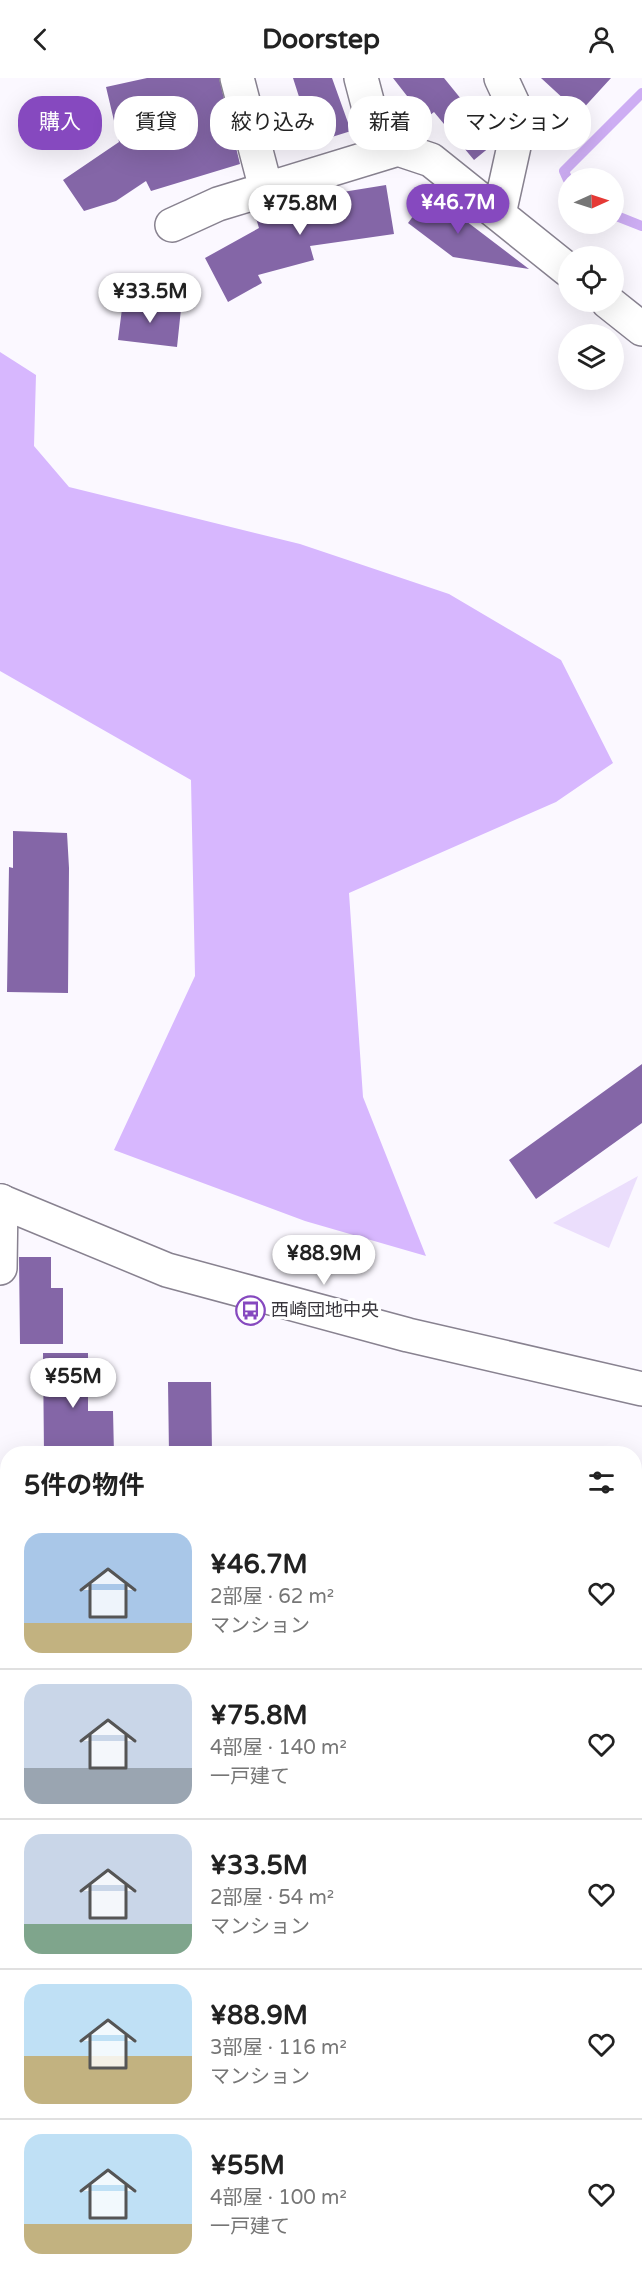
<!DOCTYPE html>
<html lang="ja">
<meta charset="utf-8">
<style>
:root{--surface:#fff;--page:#f6f6f6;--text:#222;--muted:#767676;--line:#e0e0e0;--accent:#8649bf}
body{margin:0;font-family:"Varela Round","Noto Sans JP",sans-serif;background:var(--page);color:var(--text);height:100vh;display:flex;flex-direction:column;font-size:22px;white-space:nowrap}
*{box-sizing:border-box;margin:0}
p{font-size:20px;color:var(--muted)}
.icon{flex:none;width:33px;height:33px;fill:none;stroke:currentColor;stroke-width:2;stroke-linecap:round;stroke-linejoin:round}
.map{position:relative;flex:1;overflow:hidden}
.drawer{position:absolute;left:0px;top:1368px;width:642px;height:834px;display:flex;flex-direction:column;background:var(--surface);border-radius:24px 24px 0 0;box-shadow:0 6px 24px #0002}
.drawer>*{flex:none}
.guide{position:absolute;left:18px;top:18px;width:606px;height:54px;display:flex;gap:12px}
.needle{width:39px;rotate:87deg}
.buttons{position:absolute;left:558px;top:90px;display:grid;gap:12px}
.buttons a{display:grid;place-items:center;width:66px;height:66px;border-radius:50%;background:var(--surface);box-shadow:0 6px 24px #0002;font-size:30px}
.price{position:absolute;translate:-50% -51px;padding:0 14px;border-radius:21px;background:#fff;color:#222;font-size:20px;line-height:39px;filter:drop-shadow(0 2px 3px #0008)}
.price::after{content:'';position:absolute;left:50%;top:36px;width:18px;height:14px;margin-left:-9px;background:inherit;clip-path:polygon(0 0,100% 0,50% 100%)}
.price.on{background:var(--accent);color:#fff}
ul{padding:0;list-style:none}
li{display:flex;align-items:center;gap:18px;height:150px;padding:0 24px}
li+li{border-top:2px solid var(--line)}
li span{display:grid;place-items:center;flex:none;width:168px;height:120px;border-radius:18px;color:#555}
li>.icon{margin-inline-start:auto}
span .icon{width:72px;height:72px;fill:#fffc;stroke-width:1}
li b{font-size:26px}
h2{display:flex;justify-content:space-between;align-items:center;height:72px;padding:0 24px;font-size:26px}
.pill{padding:0 21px;border-radius:24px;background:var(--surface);box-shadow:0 6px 24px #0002;font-size:21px;line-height:54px}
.pill.on{background:var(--accent);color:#fff}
header{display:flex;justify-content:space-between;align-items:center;height:78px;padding:0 24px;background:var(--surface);font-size:27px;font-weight:700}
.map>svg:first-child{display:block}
.green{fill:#ebdefc}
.forest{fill:#d7b7fe}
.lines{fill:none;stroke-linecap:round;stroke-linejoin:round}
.stream{stroke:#cdadf3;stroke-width:10}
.building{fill:#8466a7}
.street-casing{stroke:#888290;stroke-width:36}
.secondary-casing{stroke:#888290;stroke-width:36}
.street{stroke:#fff;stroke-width:33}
.secondary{stroke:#fff;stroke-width:33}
.labels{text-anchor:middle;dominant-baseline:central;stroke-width:6;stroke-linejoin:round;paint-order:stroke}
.poi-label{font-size:18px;fill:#39373d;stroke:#fff;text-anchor:start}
</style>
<header><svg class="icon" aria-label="back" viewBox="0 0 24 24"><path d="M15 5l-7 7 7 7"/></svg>Doorstep<svg class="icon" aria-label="person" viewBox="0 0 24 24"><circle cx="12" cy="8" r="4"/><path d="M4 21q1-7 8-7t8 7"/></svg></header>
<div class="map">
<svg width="642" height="2202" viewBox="0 0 642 2202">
<rect width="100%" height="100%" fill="#fbf8ff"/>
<path class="green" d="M 638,1098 L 609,1170 L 553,1145 Z"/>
<path class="forest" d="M 0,274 L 36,297 L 34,368 L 69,409 L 300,466 L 449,516 L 561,582 L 613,685 L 556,724 L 349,815 L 363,1019 L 426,1178 L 305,1143 L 114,1072 L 195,898 L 191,702 L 0,593 Z"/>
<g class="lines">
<path class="stream" d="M 568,102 L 564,93 L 642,15
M 614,137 L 642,148"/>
</g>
<path class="building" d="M 147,0 L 219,0 L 240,86 L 151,113 L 146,103 L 116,123 L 84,133 L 63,102 L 119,64 L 106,9 Z
M 293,0 L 332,0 L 351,53 L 303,68 L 291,28 L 301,25 Z
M 393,0 L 444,0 L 496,64 L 474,82 L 434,34 L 425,41 Z
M 541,0 L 611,0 L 579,35 Z
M 386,107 L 394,156 L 310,168 L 314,182 L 258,197 L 262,205 L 228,224 L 205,180 L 259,150 L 255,137 L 318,120 L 318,118 Z
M 426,121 L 437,121 L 529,191 L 453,179 L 408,145 Z
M 123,223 L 181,231 L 177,269 L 118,262 Z
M 13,753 L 67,755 L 69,790 L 68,915 L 7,914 L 9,789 L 13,790 Z
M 642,986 L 642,1045 L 536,1121 L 509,1082 Z
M 19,1179 L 51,1179 L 51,1210 L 63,1210 L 63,1266 L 20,1266 Z
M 43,1275 L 88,1275 L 88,1333 L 113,1333 L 114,1376 L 44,1376 Z
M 168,1304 L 211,1304 L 212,1376 L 169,1376 Z"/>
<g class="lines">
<defs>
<path id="street" d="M 237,0 L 266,111
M 361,0 L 381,76
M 499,136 L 520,41 L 501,0
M 172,147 L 218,126 L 398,71 L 431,82 L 568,192
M 608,224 L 642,251
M 0,1190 L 1,1123
M 0,1556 L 8,1560
M 642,1803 L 634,1813 L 642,1815
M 634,1849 L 642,1850
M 522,2194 L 532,2202
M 24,2202 L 34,2194
M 196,2202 L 217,2194
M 616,2202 L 626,2194"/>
<path id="secondary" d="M 0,1123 L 167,1192 L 408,1257 L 642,1311"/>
</defs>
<use href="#street" class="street-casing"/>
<use href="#secondary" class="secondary-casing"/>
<use href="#street" class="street"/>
<use href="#secondary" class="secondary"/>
</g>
<defs>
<symbol id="bus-ring" viewBox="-11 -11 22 22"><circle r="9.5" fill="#fff" stroke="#8649bf" stroke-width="1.5"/><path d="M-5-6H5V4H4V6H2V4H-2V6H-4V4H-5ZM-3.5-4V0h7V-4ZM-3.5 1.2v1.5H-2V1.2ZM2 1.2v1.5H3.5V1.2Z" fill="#8649bf"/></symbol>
</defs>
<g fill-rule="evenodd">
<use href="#bus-ring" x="234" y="1216" width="33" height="33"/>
</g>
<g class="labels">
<g class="poi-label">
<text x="271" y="1232">西崎団地中央</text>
</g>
</g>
</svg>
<div class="buttons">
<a><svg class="needle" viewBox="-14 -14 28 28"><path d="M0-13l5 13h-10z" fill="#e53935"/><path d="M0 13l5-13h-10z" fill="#767676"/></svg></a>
<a><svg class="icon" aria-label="locate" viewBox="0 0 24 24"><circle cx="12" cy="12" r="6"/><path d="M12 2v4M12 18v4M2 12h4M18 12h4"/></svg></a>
<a><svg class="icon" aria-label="layers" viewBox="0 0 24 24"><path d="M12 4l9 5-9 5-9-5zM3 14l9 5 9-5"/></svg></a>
</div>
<b class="price on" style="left:458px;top:157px">¥46.7M</b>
<b class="price" style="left:300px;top:158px">¥75.8M</b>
<b class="price" style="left:150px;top:246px">¥33.5M</b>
<b class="price" style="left:324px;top:1208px">¥88.9M</b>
<b class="price" style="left:73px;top:1331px">¥55M</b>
<div class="guide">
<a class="pill on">購入</a>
<a class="pill">賃貸</a>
<a class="pill">絞り込み</a>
<a class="pill">新着</a>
<a class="pill">マンション</a>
</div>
<section class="drawer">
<h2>5件の物件<svg class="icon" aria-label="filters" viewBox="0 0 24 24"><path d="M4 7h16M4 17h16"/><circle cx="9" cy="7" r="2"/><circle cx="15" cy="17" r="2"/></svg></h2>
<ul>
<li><span style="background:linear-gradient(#a9c7e8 75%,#c2b280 0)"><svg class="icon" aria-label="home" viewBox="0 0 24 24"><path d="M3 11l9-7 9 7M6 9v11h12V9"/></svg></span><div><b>¥46.7M</b><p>2部屋 · 62 m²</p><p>マンション</p></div><svg class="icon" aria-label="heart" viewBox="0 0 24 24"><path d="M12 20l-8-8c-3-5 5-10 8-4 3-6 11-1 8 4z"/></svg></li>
<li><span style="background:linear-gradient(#c9d6e8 70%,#9aa5b1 0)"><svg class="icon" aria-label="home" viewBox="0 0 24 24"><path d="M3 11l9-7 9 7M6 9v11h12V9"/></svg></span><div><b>¥75.8M</b><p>4部屋 · 140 m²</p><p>一戸建て</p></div><svg class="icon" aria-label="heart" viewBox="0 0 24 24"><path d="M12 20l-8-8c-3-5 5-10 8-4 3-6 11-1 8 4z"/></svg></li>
<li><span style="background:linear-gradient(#c9d6e8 75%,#7fa58c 0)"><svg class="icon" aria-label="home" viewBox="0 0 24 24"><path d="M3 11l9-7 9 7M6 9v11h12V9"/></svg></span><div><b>¥33.5M</b><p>2部屋 · 54 m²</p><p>マンション</p></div><svg class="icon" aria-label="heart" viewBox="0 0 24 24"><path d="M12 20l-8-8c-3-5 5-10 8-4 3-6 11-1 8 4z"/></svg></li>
<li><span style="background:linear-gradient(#bfe0f5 60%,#c2b280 0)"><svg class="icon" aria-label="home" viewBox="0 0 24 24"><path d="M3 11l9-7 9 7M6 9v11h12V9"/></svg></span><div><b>¥88.9M</b><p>3部屋 · 116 m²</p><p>マンション</p></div><svg class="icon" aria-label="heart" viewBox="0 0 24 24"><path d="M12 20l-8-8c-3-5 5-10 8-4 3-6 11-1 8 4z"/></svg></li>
<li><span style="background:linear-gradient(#bfe0f5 75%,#c2b280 0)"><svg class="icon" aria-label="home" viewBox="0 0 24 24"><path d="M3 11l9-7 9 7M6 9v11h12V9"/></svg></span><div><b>¥55M</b><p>4部屋 · 100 m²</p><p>一戸建て</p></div><svg class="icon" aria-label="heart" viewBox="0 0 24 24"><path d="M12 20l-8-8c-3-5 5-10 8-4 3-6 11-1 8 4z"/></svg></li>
</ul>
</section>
</div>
